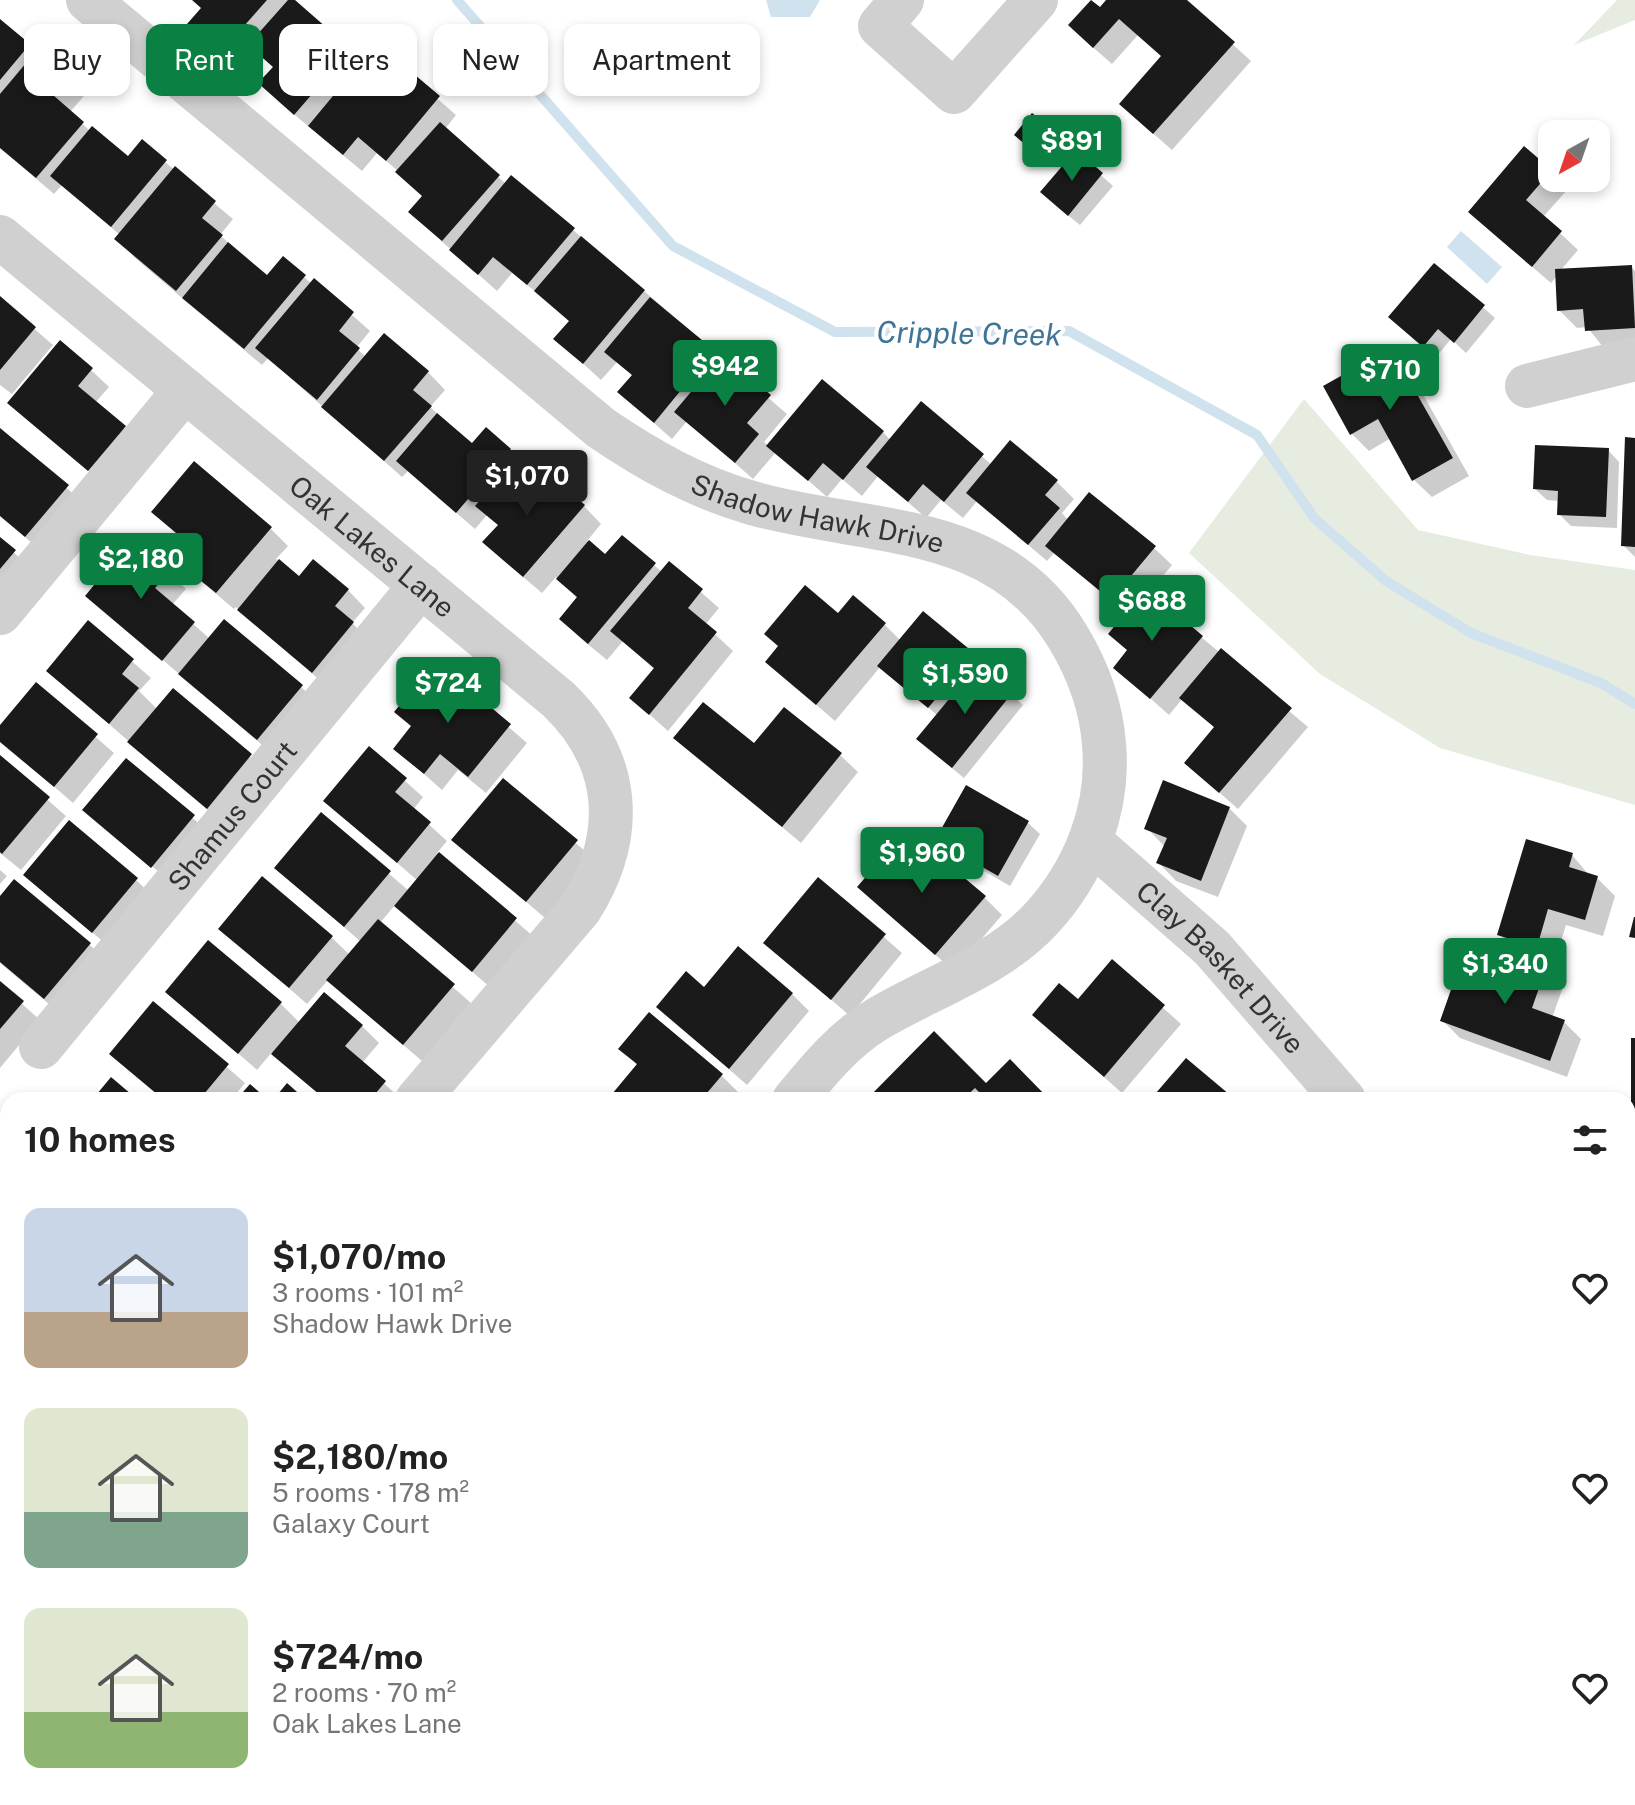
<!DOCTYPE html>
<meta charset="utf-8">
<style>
:root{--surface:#fff;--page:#f2f2f2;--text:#222;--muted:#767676;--accent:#0b8043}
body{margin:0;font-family:"Public Sans",sans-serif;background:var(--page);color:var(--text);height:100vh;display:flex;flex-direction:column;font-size:30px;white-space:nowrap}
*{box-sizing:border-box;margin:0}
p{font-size:26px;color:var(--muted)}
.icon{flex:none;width:44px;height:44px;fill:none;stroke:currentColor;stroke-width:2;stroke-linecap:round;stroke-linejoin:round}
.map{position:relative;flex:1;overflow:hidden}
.details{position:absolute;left:0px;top:1092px;width:1636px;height:714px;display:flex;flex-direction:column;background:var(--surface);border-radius:24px 24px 0 0;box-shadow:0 4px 12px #0003}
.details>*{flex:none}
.hud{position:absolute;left:24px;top:24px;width:800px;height:72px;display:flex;gap:16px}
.needle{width:52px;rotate:220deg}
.buttons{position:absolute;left:1538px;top:120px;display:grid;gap:16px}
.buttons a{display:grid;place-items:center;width:72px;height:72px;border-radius:16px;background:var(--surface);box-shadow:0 4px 12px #0003;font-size:40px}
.price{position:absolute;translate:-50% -68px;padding:0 18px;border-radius:8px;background:var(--accent);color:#fff;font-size:26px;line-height:52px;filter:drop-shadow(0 2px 4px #0008)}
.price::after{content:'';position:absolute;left:50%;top:48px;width:24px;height:18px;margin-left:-12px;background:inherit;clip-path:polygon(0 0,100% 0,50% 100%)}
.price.on{background:#222;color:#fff}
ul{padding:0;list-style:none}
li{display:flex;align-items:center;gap:24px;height:200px;padding:0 24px}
li span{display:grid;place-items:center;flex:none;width:224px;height:160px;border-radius:16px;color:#555}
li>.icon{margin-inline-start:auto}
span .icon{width:96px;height:96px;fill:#fffc;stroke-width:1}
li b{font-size:34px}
h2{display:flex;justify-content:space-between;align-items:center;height:96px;padding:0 24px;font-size:34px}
.pill{padding:0 28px;border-radius:16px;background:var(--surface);box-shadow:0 4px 12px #0003;font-size:28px;line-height:72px}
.pill.on{background:var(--accent);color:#fff}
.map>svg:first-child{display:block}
.green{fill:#e6ecdf}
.water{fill:#cfe2ee}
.shadow{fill:#0003}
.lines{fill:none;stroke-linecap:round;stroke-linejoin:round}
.stream{stroke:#cfe2ee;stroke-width:10}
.building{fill:#1a1a1a}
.minor{stroke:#d0d0d0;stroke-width:44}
.labels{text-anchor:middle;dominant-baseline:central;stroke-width:8;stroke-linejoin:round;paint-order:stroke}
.street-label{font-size:28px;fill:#333;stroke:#fff}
.water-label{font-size:30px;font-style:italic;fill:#3f7597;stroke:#fff}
</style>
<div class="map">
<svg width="1635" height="1805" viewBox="0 0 1635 1805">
<rect width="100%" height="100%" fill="#fff"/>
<path class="green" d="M 1617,0 L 1635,0 L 1635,20 L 1574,45 Z
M 1304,399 L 1418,530 L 1530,555 L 1635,570 L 1635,805 L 1440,748 L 1320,674 L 1189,553 Z"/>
<path class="water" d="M 766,0 L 820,0 L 810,17 L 771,17 Z
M 1461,231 L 1502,267 L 1487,284 L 1447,247 Z"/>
<path class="shadow" d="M 193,0 L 292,0 L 362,64 L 377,46 L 456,115 L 445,129 L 506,184 L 573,230 L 787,414 L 764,442 L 769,446 L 883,432 L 891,441 L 921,404 L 992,465 L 1056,481 L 1074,499 L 1062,513 L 1068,520 L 1154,548 L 1172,565 L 1149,593 L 1308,727 L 1238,809 L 1186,763 L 1216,729 L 1183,698 L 1169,715 L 1115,667 L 1129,652 L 1110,634 L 1127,614 L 1054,553 L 1047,561 L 977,501 L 963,518 L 941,500 L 926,518 L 878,476 L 862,496 L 842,479 L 827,497 L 776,452 L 753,479 L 687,421 L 672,439 L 619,392 L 633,376 L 617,362 L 601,380 L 556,339 L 570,322 L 546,300 L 512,273 L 497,291 L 428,229 L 424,197 L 398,171 L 377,153 L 362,171 L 278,101 L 274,68 L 256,50 L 239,69 L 207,41 L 203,9 Z
M 1108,0 L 1184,0 L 1251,61 L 1172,150 L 1139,121 L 1163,57 L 1138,35 L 1112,64 L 1088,43 L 1100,10 Z
M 0,22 L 84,96 L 70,112 L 90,131 L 128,159 L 165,162 L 233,219 L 220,235 L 267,278 L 304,277 L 312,284 L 314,281 L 370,331 L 356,348 L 366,357 L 428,372 L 445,390 L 430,407 L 472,445 L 510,450 L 527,468 L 517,479 L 535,494 L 549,477 L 584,506 L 601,524 L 587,541 L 606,557 L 622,538 L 662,572 L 669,564 L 719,608 L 705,625 L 733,651 L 668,731 L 631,698 L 655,670 L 623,641 L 607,660 L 579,637 L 561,619 L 578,599 L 556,577 L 542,593 L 503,560 L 485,542 L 499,526 L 487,515 L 475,529 L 408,471 L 402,477 L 268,358 L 262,365 L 202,315 L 134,257 L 117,239 L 120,235 L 62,185 L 54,194 L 0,148 Z
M 1021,140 L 1062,140 L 1067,145 L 1051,165 Z
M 1524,148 L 1552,172 L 1552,178 L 1558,178 L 1568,189 L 1543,217 L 1578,250 L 1561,270 L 1631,267 L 1635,271 L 1635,346 L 1604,348 L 1587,327 L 1577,328 L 1559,310 L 1557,276 L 1551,283 L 1488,229 Z
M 1076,153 L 1113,186 L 1080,225 L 1054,204 Z
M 1435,265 L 1495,318 L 1466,353 L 1451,339 L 1436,357 L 1403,329 Z
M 0,299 L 53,345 L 12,394 L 0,385 Z
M 1391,350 L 1408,368 L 1469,476 L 1432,497 L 1414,480 L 1391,438 L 1369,451 L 1351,433 Z
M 91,370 L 109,387 L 95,403 L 142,445 L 107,487 L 10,403 Z
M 0,430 L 85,504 L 44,553 L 0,516 Z
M 1635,440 L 1635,557 L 1623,545 Z
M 1608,450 L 1619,462 L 1617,528 L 1571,526 L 1559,514 L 1560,501 L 1547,500 L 1535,489 Z
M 154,512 L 270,528 L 288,546 L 276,559 L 299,578 L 348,590 L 365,608 L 352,623 L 370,641 L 330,689 L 236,607 L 234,609 L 195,576 L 177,559 L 189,545 Z
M 0,540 L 32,569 L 0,607 Z
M 168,571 L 186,589 L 172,605 L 210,639 L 301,687 L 319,704 L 275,756 L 87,595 Z
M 924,614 L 973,655 L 984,666 L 982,669 L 1023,705 L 964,778 L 930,750 L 938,716 L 881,666 L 835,721 L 767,662 L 838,616 L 884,624 L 901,641 Z
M 88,623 L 151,678 L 139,691 L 157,709 L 173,690 L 268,773 L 225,825 L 48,671 Z
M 451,677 L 527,743 L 486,793 L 458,770 L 442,790 L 396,749 L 413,728 L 397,712 L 446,684 Z
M 36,685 L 114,753 L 73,803 L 0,740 L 0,728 Z
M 676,738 L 840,755 L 858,772 L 801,843 Z
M 369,749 L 423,797 L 413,810 L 447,841 L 437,853 L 534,937 L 491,988 L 395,905 L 380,923 L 471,1003 L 422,1061 L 328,980 L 307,1004 L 221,929 L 331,937 L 350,955 L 361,942 L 277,868 L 321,815 L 409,891 L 418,881 L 326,801 Z
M 0,758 L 66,816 L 21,870 L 0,853 Z
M 126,760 L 211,834 L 160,873 L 85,810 Z
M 504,780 L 594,859 L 545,918 L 454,840 Z
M 967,787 L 1028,823 L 1040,834 L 1010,886 L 949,851 L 937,840 Z
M 1229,808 L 1247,826 L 1218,897 L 1176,881 L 1159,863 L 1165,847 L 1147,828 Z
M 1572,855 L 1589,875 L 1597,878 L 1615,896 L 1603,936 L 1566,925 L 1554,964 L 1517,952 L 1499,934 Z
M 908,866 L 984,897 L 1002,915 L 954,971 L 878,905 Z
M 0,870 L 7,876 L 0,884 Z
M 136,880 L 154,897 L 111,948 L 43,892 Z
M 819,880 L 902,953 L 850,1016 L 766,943 Z
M 0,899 L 89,944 L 107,962 L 62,1015 L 0,963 Z
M 1112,962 L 1181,1024 L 1122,1093 L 1053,1032 Z
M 1545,970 L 1563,987 L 1552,1018 L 1564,1022 L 1581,1039 L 1567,1077 L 1460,1038 L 1443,1021 L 1472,993 Z
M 0,984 L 40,1020 L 0,1068 Z
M 704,990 L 792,994 L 809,1011 L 747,1085 L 658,1007 Z
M 168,992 L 280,1003 L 300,1023 L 362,1026 L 379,1043 L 362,1063 L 402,1100 L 326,1100 L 272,1052 L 257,1070 Z
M 154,1003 L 245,1083 L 231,1100 L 164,1100 L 112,1054 Z
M 621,1048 L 722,1076 L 739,1093 L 733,1100 L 610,1100 L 638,1066 Z
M 986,1086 L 1048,1100 L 869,1100 Z
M 0,1203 L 8,1210 L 8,1335 L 6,1332 L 0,1339 Z
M 1628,1375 L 1635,1380 L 1635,1473 L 1628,1468 Z
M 0,1447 L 8,1453 L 8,1573 L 0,1583 Z
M 1628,1615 L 1635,1621 L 1635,1707 L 1628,1716 Z
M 109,1798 L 162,1798 L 166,1802 L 163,1805 L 117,1805 Z
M 489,1798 L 569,1798 L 564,1805 L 484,1805 Z
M 1103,1798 L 1211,1798 L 1216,1805 L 1107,1805 Z
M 1302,1798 L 1352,1798 L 1356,1805 L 1311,1805 Z"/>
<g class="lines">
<path class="stream" d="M 457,0 L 673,246 L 835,332 L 1069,331 L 1257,435 L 1314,518 L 1386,581 L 1471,633 L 1601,683 L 1635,704"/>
</g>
<path class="building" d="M 192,0 L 267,0 L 220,53 L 187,24 L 201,8 Z
M 288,0 L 295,0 L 351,49 L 294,115 L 258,83 L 273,67 L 248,45 Z
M 1091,0 L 1100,7 L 1106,0 L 1187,0 L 1235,42 L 1153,134 L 1119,104 L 1161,56 L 1119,19 L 1093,48 L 1068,25 Z
M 0,19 L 30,44 L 0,80 Z
M 377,43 L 440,96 L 386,161 L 358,137 L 343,155 L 308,126 Z
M 37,50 L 68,77 L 53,95 L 84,122 L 36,178 L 0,148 L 0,94 Z
M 1032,113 L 1064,139 L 1045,161 L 1014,135 Z
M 440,122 L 500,175 L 442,241 L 408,212 L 422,196 L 395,172 Z
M 92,126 L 128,156 L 142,139 L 167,160 L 111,227 L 50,176 Z
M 1524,146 L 1552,170 L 1526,200 L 1562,231 L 1532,267 L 1468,212 Z
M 1076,150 L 1103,173 L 1068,216 L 1040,192 Z
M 175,166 L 216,201 L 202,218 L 223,235 L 176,291 L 114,239 Z
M 511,175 L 575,228 L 527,285 L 493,257 L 478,275 L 449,250 Z
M 581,236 L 645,290 L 583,364 L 553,339 L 569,321 L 534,291 Z
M 228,242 L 267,275 L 283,256 L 306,275 L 244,349 L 182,298 Z
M 1434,263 L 1485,305 L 1454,343 L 1438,329 L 1423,347 L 1388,317 Z
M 1632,265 L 1635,328 L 1585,331 L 1583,309 L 1557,311 L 1555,269 Z
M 314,278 L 354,312 L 339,331 L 360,348 L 317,400 L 255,348 Z
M 0,296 L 36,327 L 0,370 Z
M 650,297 L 714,350 L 654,423 L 617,392 L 632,375 L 604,352 Z
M 384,333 L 429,371 L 413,390 L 432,406 L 384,461 L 321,407 Z
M 60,340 L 93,368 L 78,386 L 126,426 L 88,471 L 7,403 Z
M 1391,348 L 1453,458 L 1412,481 L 1378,419 L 1350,435 L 1323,386 Z
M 723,354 L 771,395 L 747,423 L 759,434 L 735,463 L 674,412 Z
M 822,379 L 884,431 L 843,480 L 823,463 L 808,481 L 766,446 Z
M 921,401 L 984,454 L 944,502 L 923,484 L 908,502 L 866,467 Z
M 437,413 L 472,443 L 486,427 L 511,449 L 456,513 L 396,461 Z
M 0,428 L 69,485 L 25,537 L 0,516 Z
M 1625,437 L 1635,438 L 1635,547 L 1621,546 Z
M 1010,440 L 1058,480 L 1045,495 L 1060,508 L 1028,545 L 966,493 Z
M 1535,445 L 1609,448 L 1606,517 L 1557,515 L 1558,491 L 1533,489 Z
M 194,461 L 272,527 L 216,593 L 174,559 L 188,543 L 151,512 Z
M 508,468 L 534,491 L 549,474 L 585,505 L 523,577 L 482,542 L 498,525 L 475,506 Z
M 1089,492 L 1156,546 L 1111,600 L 1045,546 Z
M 622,535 L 656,563 L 588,644 L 559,619 L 577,597 L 556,579 L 589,540 L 605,554 Z
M 0,537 L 16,550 L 0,569 Z
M 132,539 L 170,570 L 155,588 L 195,622 L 162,661 L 85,596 Z
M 279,559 L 299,576 L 313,559 L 349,589 L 335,606 L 354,622 L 312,673 L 237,610 Z
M 669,561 L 703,589 L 688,608 L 717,632 L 649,715 L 629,698 L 654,668 L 610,631 Z
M 805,585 L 838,613 L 853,595 L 886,623 L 816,705 L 765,662 L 778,646 L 764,634 Z
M 1146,588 L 1203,636 L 1150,699 L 1113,668 L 1127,650 L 1108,634 Z
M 923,611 L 974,653 L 928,708 L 877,666 Z
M 224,619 L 303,685 L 257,740 L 178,674 Z
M 88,620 L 134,659 L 122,674 L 139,688 L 109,724 L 46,671 Z
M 1221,648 L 1292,708 L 1219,793 L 1184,763 L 1214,727 L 1179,698 Z
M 978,664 L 1013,692 L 952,768 L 916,739 Z
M 431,668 L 446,681 L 451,674 L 511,724 L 468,777 L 440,754 L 424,774 L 393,749 L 411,726 L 394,712 Z
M 36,682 L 98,734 L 54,787 L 0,742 L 0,725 Z
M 173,688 L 252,754 L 207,809 L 127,742 Z
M 703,702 L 754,743 L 784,707 L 842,753 L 782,827 L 673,738 Z
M 369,746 L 407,778 L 395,792 L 431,822 L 397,863 L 323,801 Z
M 0,755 L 50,797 L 2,854 L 0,852 Z
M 126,758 L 195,815 L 151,868 L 82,810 Z
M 503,778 L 578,840 L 526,902 L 451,840 Z
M 1163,780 L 1230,807 L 1201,881 L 1156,863 L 1167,838 L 1144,829 Z
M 966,785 L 1029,821 L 998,876 L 935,840 Z
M 321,812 L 391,871 L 344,927 L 274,868 Z
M 69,820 L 138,878 L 92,933 L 23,875 Z
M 1526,839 L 1573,853 L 1569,867 L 1598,876 L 1585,920 L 1548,909 L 1537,947 L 1497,935 Z
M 924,844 L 986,896 L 935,955 L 857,887 L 891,848 L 908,863 Z
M 439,852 L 517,918 L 472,972 L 394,906 Z
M 262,876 L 333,936 L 289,988 L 218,929 Z
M 818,877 L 886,934 L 831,1000 L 763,943 Z
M 14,879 L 91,943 L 44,999 L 0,962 L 0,896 Z
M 1634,917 L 1635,917 L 1635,938 L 1629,937 Z
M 378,919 L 455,984 L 403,1045 L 326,980 Z
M 208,940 L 282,1002 L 238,1054 L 165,992 Z
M 738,946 L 793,993 L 729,1069 L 656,1007 L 686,971 L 704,987 Z
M 1487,946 L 1546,968 L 1532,1008 L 1565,1020 L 1550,1061 L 1440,1021 L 1453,984 L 1471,990 Z
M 1112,959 L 1165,1005 L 1104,1077 L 1032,1015 L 1059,983 L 1078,999 Z
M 0,981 L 24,1001 L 0,1029 Z
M 324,992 L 363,1025 L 345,1046 L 386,1081 L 370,1100 L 326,1100 L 271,1054 Z
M 153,1001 L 229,1064 L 199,1100 L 164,1100 L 109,1054 Z
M 649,1012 L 723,1074 L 701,1100 L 607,1100 L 637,1064 L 618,1049 Z
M 934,1031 L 986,1083 L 1010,1059 L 1050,1100 L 987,1100 L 975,1088 L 962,1100 L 866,1100 Z
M 1631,1038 L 1635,1038 L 1635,1111 L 1631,1111 Z
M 1186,1058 L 1236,1100 L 1150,1100 Z
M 111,1077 L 138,1100 L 92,1100 Z
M 287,1083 L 306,1100 L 273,1100 Z
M 250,1084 L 268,1100 L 236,1100 Z
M 8,1129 L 8,1164 L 0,1157 L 0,1138 Z
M 0,1200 L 8,1207 L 8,1292 L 0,1301 Z
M 1635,1225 L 1635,1253 L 1628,1251 Z
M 8,1315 L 8,1336 L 0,1329 Z
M 1628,1373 L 1635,1378 L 1635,1394 L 1628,1405 Z
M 1635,1413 L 1635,1468 L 1628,1464 L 1628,1424 Z
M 0,1444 L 8,1451 L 8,1535 L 0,1544 Z
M 1635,1566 L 1635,1606 L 1628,1600 L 1628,1574 Z
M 1628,1612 L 1635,1618 L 1635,1669 L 1628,1677 Z
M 8,1798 L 86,1798 L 94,1805 L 2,1805 Z
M 109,1798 L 137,1798 L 131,1805 L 118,1805 Z
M 296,1798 L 374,1798 L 383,1805 L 290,1805 Z
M 486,1798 L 545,1798 L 554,1805 L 481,1805 Z
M 901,1798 L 924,1798 L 931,1805 L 893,1805 Z
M 1101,1798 L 1130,1798 L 1118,1805 L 1105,1805 Z
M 1165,1798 L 1205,1798 L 1209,1805 L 1151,1805 Z
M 1303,1798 L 1320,1798 L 1314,1805 Z
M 1334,1798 L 1351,1798 L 1360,1805 L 1328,1805 Z
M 1369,1798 L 1424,1798 L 1432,1805 L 1363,1805 Z"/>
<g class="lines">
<g class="minor">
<path id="s1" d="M 88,0 L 601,428 C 648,460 696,487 752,503 C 867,536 997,519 1068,637 C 1088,670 1101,705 1104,744 C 1110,809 1084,873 1040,920 C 996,967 929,988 876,1020 C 843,1040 818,1071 794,1100"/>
<path d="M 902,0 L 880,26 L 954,92 L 1036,0"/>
<path id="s2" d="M 0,237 L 558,699 C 622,760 626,836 580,909 L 417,1100"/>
<path d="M 1527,386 L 1635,359"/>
<path d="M 0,613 L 185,390"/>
<path id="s3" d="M 1090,841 L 1212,948 L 1344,1100"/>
<path id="s4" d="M 41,1047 L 421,585"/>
<path d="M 1628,1285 L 1635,1287"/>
<path d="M 0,1382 L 8,1389"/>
<path d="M 0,1589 L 8,1579"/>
<path d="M 1060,1798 L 1064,1805"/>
<path d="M 1548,1798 L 1556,1805"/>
<path d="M 209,1805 L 215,1798"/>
<path d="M 1633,1805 L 1635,1802"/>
</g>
</g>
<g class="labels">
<g class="street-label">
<text stroke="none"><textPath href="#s1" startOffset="904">Shadow Hawk Drive</textPath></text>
<text stroke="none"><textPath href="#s2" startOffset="484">Oak Lakes Lane</textPath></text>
<text stroke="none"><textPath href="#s4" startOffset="300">Shamus Court</textPath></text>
<text stroke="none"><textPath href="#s3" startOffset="182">Clay Basket Drive</textPath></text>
</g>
<g class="water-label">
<text transform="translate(969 333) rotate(1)">Cripple Creek</text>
</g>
</g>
</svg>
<div class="buttons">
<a><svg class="needle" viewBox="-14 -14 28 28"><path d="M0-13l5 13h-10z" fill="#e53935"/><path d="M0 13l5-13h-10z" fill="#767676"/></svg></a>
</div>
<b class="price" style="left:1072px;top:183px">$891</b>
<b class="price" style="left:725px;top:408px">$942</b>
<b class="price" style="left:1390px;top:412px">$710</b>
<b class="price on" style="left:527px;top:518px">$1,070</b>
<b class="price" style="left:141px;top:601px">$2,180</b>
<b class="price" style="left:1152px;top:643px">$688</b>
<b class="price" style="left:965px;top:716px">$1,590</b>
<b class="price" style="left:448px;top:725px">$724</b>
<b class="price" style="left:922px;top:895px">$1,960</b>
<b class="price" style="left:1505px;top:1006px">$1,340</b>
<div class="hud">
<a class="pill">Buy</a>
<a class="pill on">Rent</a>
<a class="pill">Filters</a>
<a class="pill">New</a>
<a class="pill">Apartment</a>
</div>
<section class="details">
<h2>10 homes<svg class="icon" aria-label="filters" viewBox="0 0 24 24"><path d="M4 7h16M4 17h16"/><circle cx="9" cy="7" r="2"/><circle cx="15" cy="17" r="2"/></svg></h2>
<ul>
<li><span style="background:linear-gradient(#c9d6e8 65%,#b9a48a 0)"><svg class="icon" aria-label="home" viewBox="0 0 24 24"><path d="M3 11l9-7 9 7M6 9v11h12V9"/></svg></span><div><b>$1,070/mo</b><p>3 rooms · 101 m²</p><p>Shadow Hawk Drive</p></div><svg class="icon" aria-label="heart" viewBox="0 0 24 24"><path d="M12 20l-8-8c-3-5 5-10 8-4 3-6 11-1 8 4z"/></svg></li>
<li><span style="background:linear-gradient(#dfe7d0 65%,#7fa58c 0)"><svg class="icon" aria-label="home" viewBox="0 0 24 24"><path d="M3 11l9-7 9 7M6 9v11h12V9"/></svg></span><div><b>$2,180/mo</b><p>5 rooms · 178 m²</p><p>Galaxy Court</p></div><svg class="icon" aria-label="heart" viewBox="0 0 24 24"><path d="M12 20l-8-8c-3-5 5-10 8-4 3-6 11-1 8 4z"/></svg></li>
<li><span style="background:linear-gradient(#dfe7d0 65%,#8fb573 0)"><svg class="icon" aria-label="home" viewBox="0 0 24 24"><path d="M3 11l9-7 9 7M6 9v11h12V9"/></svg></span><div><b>$724/mo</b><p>2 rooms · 70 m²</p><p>Oak Lakes Lane</p></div><svg class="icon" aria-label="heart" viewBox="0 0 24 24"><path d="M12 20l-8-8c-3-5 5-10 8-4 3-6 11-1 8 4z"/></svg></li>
</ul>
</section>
</div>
